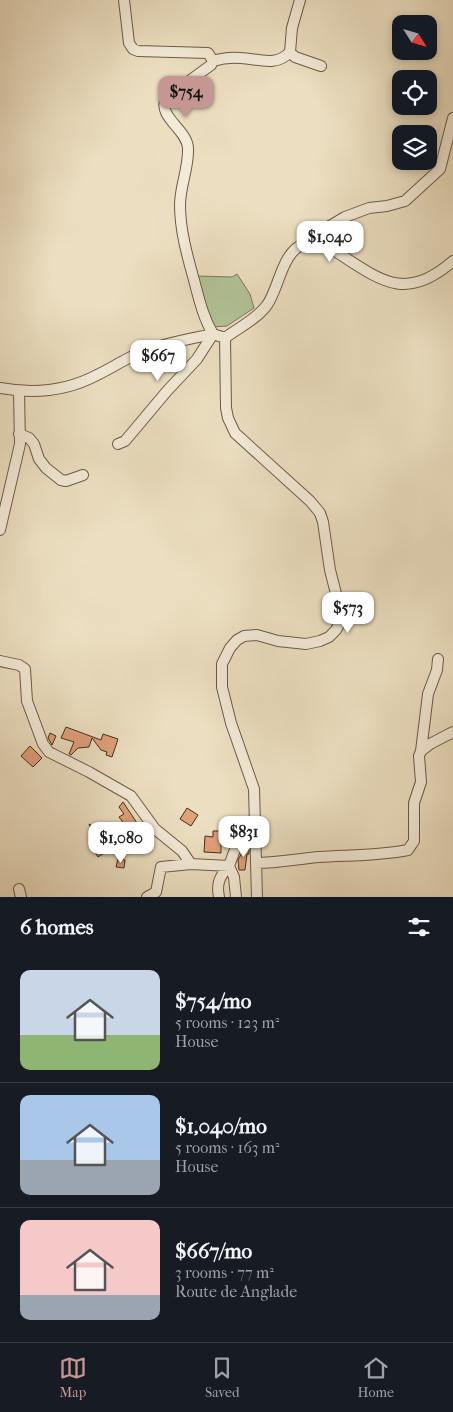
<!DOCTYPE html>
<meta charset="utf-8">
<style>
:root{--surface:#171b24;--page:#20242c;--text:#f1f3f6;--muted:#9ea1a6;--line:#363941;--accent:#c59692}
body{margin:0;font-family:"IM FELL French Canon",serif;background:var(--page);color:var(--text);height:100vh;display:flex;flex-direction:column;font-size:19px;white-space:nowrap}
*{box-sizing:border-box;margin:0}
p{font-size:16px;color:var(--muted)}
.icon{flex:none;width:28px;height:28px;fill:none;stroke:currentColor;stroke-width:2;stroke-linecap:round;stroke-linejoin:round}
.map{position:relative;height:897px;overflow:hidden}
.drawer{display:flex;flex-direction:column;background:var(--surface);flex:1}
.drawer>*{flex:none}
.needle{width:32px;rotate:127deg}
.tools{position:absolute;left:392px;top:15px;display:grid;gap:10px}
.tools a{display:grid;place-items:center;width:45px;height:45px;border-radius:10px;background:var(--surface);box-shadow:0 2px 8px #0003;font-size:25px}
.price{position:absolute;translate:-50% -42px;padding:0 11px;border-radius:10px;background:#fff;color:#222;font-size:16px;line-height:32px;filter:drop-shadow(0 1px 2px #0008)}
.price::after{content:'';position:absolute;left:50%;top:30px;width:15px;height:11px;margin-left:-8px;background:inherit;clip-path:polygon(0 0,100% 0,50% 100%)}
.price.current{background:var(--accent);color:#111}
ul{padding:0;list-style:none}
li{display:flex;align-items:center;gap:15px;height:125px;padding:0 20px}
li+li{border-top:1px solid var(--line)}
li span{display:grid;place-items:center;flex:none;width:140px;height:100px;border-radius:10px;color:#555}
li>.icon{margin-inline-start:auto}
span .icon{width:60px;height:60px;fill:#fffc;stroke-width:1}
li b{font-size:21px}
h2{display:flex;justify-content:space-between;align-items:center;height:60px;padding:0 20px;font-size:21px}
.dock{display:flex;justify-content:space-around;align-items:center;height:70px;border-top:1px solid var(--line);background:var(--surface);font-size:14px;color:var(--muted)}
.dock a{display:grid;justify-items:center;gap:2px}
.dock .current{color:var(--accent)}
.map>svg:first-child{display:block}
.green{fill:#b2c398;stroke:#7a785c}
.building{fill:#e1a17a;stroke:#412e1f}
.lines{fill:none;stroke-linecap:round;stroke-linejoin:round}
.minor-casing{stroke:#6c5a48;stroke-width:12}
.minor{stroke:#f3ead7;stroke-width:10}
</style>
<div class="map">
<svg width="453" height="897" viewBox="0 0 453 897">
<rect width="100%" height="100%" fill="#ecdfc1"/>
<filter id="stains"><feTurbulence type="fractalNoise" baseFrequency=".004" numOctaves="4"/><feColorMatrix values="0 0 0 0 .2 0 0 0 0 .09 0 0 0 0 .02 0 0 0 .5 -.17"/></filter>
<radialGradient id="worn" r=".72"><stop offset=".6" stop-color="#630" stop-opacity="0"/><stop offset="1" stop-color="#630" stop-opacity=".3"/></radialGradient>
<path class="green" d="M 237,274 L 250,294 L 254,308 L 227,326 L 212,327 L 195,276 L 232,277 Z"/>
<path class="building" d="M 66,727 L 101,740 L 103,734 L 118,739 L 112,757 L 106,755 L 107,752 L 101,750 L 92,738 L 89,747 L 78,748 L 71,755 L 69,754 L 74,742 L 61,738 Z
M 50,733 L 56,736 L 52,745 L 48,738 Z
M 30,746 L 42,758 L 33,767 L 21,756 Z
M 123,802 L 137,823 L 128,829 L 119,817 L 124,814 L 119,807 Z
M 187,808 L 198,815 L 191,826 L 180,819 Z
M 89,824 L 98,829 L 100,834 L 94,836 Z
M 213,831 L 221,831 L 221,853 L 204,852 L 205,836 L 213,837 Z
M 249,840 L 249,854 L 247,854 L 245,870 L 239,870 L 238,860 Z
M 102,844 L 107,851 L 98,857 L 93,849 Z
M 118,859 L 125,860 L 124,868 L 116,867 Z"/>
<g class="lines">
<defs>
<path id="minor" d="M 124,0 L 129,43 L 133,49 L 138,51 L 208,53 L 213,61 L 211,65 L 166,98 C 157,117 187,129 188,148 C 189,167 180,186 180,205 C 180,230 187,255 194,280 C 199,299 203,317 213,334 L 225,338 L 226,408 L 228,418 L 235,433 L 310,501 L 320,513 L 323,522 L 330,570 L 341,613 L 340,622 L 336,630 L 329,637 L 320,641 L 306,644 L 278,641 L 257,635 L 244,636 L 237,640 L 230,648 L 222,664 L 222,687 L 231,723 L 254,789 L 257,897
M 300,0 L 292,28 L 290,52 L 295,57 L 321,66
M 213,61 C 222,58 231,57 241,58 C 259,59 276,67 290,52
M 315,243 L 323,230 L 345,217 L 369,208 L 387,206 L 405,201 L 440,169 L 453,118
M 225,338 C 238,328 257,319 267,305 C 280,287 281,251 306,243 C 316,240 327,246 335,251 C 380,280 405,303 453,261
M 0,388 C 33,394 67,391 97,375 C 112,368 126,358 142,352 C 165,343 189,339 213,334
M 19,434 L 29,438 L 34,444 L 39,459 L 46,468 L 61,480 L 66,481 L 83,475
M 118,444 L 125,441 L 167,391 L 197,359 L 213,334
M 0,530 L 20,444 L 19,392
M 0,661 L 19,665 L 25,669 L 27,701 L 43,744 L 49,752 L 89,772 L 131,796 L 155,829 L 182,851 L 191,864
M 421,751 L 428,694 L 437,670 L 438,659
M 256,863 C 277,863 297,859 318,857 C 349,855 378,856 408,850 L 414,841 L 414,803 L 421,782 L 419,756 L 421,751 L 430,744 L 453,732
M 19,889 L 21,897
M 147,897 L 156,892 L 161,867 L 191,864 L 229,866 C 220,876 216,883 219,897
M 236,897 L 234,877 L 229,866 C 236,846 238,838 255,825"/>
</defs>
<use href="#minor" class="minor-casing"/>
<use href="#minor" class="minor"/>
</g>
<rect width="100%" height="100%" filter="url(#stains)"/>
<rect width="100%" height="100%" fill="url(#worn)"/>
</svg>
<div class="tools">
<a><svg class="needle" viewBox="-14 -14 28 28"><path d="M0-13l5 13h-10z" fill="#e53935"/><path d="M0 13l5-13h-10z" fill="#9ea1a6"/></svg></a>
<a><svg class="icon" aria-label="locate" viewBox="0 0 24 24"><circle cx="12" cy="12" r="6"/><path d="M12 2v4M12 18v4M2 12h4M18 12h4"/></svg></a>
<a><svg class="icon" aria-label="layers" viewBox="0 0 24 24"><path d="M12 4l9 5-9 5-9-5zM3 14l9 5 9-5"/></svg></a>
</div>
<b class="price current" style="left:186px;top:118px">$754</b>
<b class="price" style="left:330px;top:263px">$1,040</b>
<b class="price" style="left:158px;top:382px">$667</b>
<b class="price" style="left:348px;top:634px">$573</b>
<b class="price" style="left:244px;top:858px">$831</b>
<b class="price" style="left:121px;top:864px">$1,080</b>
</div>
<section class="drawer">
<h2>6 homes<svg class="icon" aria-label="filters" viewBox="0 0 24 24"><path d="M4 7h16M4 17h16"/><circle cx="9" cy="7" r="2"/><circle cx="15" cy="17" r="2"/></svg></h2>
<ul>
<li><span style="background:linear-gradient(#c9d6e8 65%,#8fb573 0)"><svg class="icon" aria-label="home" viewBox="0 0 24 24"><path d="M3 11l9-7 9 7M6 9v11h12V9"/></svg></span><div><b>$754/mo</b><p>5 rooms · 123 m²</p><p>House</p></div></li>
<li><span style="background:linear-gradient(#a9c7e8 65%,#9aa5b1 0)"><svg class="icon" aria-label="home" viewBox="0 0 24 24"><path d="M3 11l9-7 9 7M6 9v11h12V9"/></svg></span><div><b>$1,040/mo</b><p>5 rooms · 163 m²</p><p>House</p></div></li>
<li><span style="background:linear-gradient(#f6c9c9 75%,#9aa5b1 0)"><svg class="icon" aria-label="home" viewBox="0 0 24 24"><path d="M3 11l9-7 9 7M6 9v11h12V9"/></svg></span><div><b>$667/mo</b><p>3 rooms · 77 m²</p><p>Route de Anglade</p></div></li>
</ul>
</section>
<nav class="dock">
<a class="current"><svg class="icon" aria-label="map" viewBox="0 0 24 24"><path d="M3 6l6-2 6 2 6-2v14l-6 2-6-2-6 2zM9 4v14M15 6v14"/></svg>Map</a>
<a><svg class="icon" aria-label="saved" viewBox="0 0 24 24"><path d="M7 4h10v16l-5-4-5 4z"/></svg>Saved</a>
<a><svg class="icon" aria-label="home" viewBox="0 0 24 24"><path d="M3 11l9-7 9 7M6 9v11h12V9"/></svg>Home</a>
</nav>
